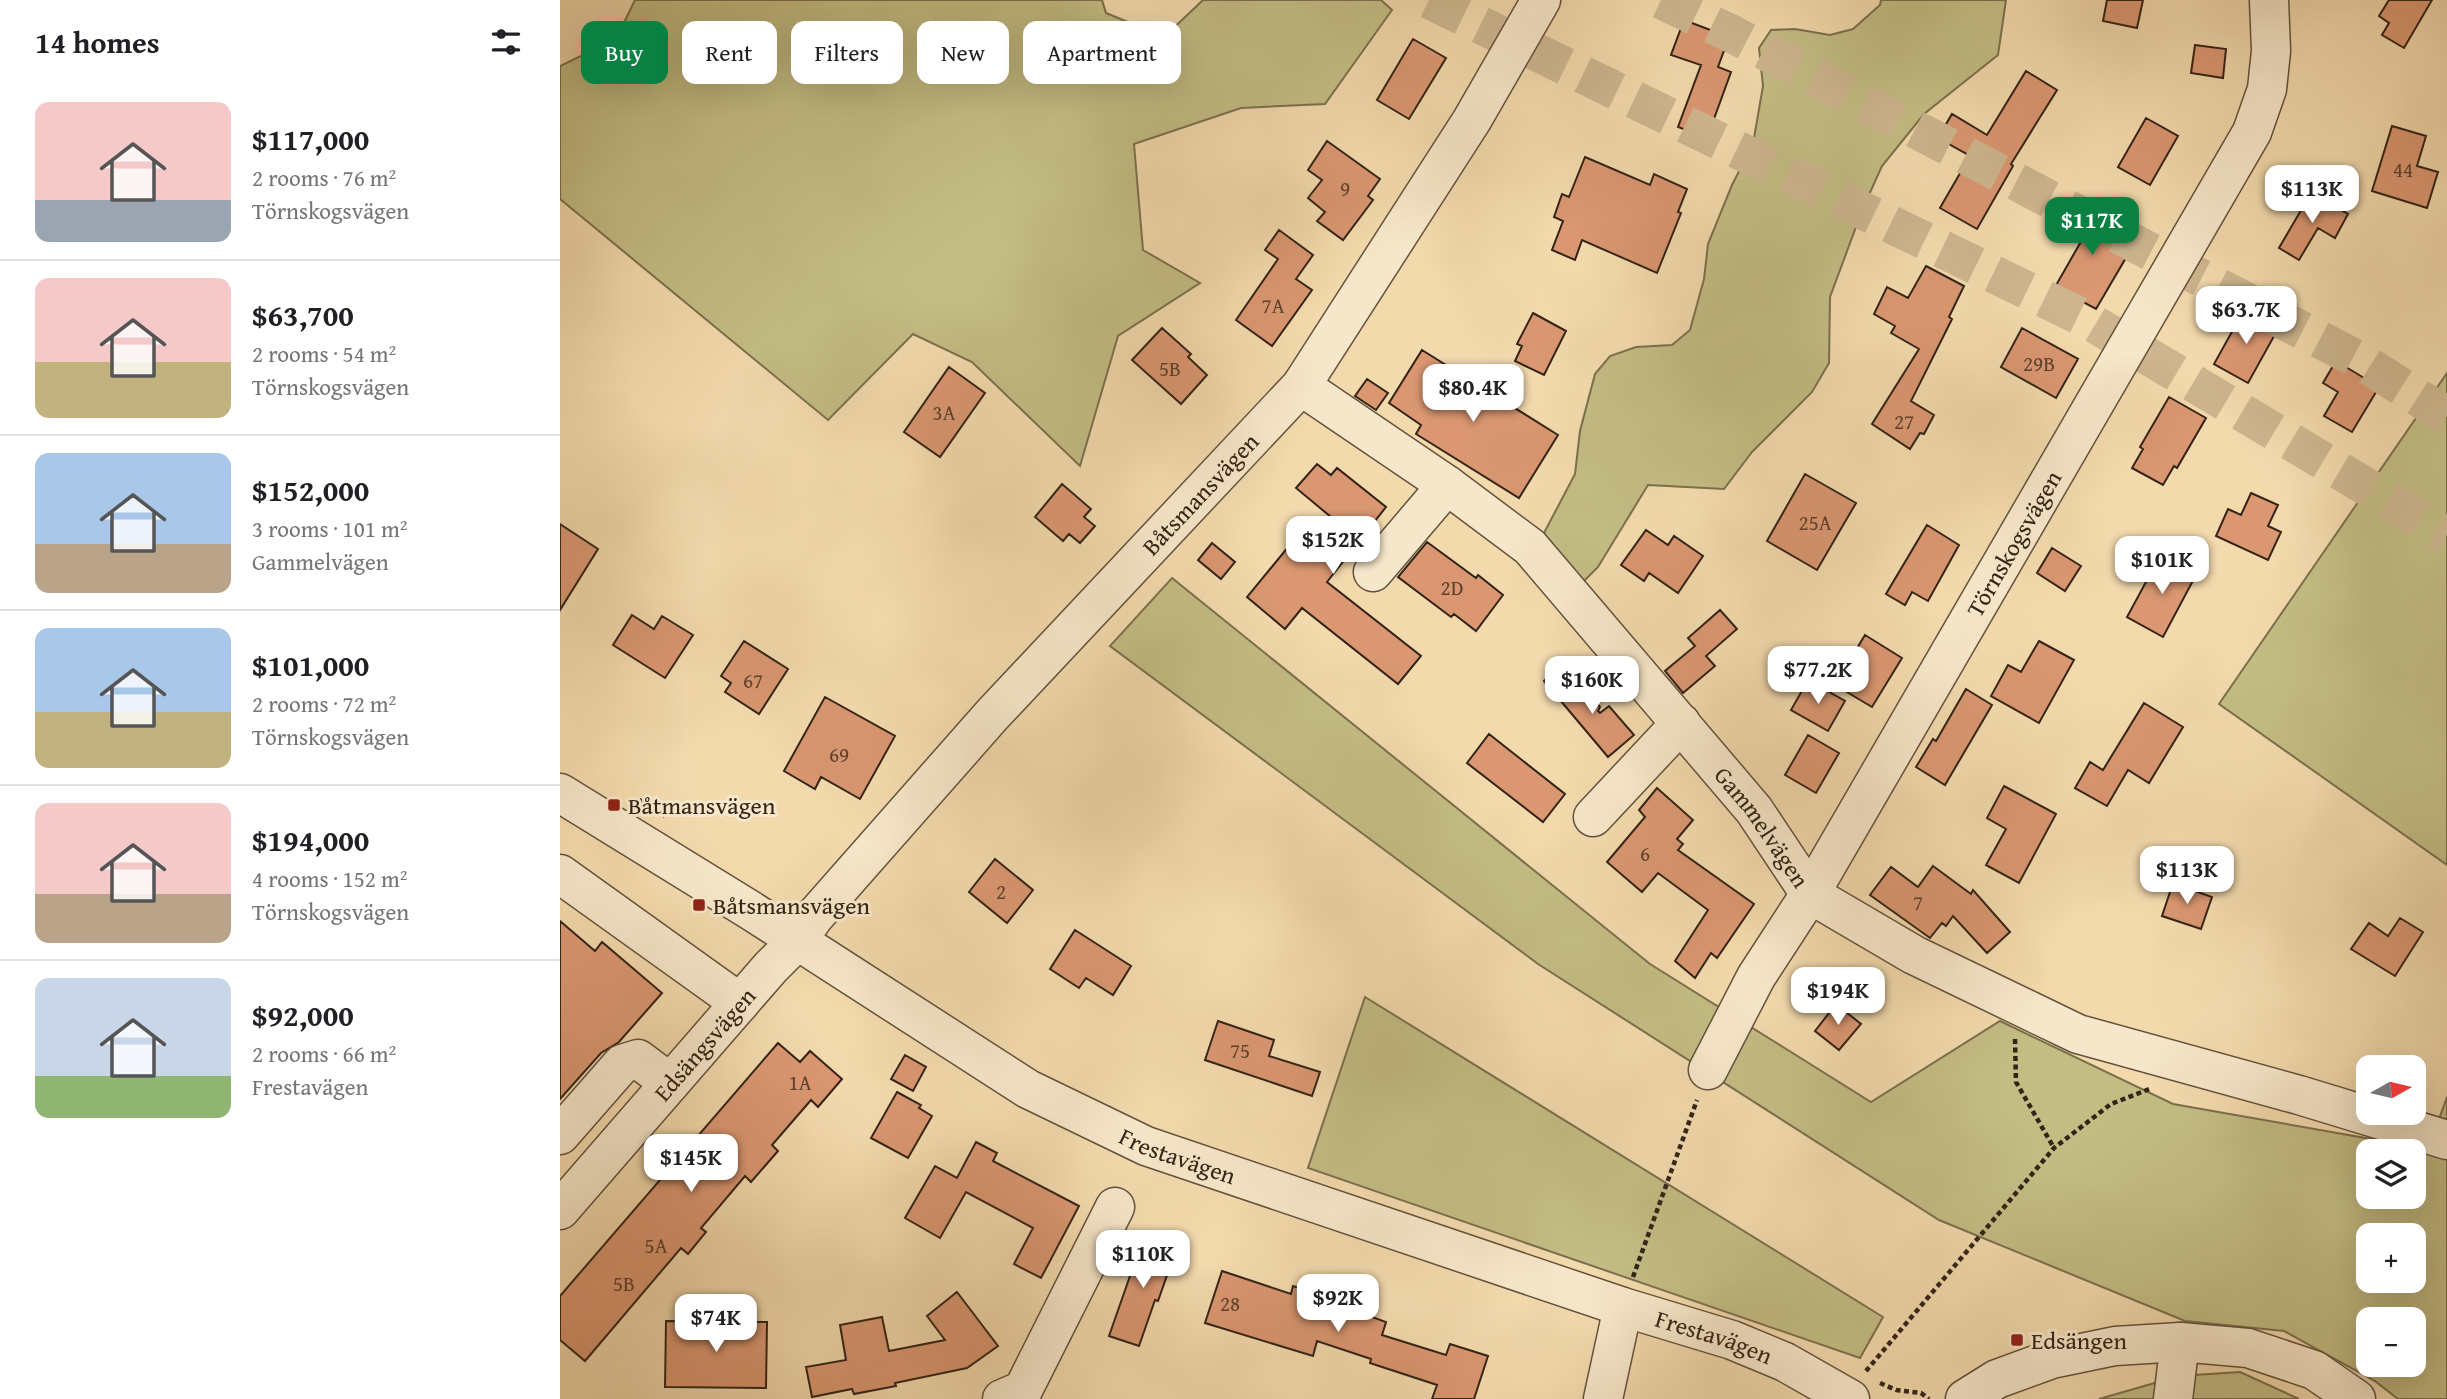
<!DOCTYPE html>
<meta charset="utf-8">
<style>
:root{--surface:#fff;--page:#f2f2f2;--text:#202124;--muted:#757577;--line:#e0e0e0;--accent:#0b8043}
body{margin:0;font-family:"Gentium Book Plus",serif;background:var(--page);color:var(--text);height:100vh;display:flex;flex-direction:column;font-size:26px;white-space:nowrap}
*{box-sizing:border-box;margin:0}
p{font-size:23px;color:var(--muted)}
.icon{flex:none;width:38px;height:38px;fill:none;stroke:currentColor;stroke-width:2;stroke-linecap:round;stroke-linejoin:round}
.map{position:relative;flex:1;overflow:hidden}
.side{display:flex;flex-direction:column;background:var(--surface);width:560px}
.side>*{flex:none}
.hud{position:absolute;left:21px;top:21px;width:665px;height:63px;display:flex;gap:14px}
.needle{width:46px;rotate:82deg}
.controls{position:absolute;left:1796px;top:1055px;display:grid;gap:14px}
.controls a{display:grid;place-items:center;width:70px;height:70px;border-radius:14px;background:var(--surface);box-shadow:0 7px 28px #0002;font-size:35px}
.price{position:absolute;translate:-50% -60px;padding:0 16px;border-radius:14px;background:#fff;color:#222;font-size:23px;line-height:46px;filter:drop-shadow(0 2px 4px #0008)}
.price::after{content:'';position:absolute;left:50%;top:42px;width:21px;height:16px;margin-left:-10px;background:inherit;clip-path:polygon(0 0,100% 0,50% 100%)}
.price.selected{background:var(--accent);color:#fff}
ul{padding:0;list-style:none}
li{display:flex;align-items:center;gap:21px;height:175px;padding:0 35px}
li+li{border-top:2px solid var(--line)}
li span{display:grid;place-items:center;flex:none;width:196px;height:140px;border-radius:14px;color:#555}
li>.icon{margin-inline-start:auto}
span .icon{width:84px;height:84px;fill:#fffc;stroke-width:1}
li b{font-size:30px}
h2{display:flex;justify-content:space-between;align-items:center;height:84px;padding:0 35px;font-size:30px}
.tag{padding:0 24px;border-radius:14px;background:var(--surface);box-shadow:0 7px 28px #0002;font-size:24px;line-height:63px}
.tag.selected{background:var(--accent);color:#fff}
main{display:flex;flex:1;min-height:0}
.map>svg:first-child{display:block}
.green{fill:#c3bd84;stroke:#7b704d;stroke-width:2;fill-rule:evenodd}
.building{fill:#da9771;stroke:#332416;stroke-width:2}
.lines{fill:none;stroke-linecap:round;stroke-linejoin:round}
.highway-tunnel{stroke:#cdb68f;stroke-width:38;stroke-dasharray:38 19;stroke-linecap:butt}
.minor-casing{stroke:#63523c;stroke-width:41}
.path{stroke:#332416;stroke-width:4.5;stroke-dasharray:5 3.5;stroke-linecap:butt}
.minor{stroke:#f7e7ca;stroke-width:38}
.poi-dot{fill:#8f2418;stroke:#f7e7ca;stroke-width:2.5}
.labels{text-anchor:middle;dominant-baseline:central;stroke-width:6;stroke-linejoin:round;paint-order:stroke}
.number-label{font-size:21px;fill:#5d412d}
.street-label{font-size:24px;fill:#332416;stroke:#f7e7ca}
.poi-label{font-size:24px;fill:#332416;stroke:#f7e7ca;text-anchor:start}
</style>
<main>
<section class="side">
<h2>14 homes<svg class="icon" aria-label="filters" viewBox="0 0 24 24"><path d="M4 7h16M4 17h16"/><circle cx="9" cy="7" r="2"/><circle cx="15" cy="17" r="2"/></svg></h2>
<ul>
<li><span style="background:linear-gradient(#f6c9c9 70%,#9aa5b1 0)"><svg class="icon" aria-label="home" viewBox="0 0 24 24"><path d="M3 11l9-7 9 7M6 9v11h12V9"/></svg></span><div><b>$117,000</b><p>2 rooms · 76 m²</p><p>Törnskogsvägen</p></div></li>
<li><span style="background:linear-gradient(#f6c9c9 60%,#c2b280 0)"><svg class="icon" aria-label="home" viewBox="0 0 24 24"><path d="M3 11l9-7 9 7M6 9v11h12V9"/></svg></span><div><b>$63,700</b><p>2 rooms · 54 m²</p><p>Törnskogsvägen</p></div></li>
<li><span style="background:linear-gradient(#a9c7e8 65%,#b9a48a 0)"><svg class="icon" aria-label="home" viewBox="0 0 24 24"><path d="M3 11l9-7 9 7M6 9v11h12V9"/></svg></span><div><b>$152,000</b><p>3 rooms · 101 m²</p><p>Gammelvägen</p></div></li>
<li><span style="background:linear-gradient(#a9c7e8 60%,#c2b280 0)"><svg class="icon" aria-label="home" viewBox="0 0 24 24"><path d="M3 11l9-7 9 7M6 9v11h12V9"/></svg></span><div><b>$101,000</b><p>2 rooms · 72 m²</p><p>Törnskogsvägen</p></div></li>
<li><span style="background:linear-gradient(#f6c9c9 65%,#b9a48a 0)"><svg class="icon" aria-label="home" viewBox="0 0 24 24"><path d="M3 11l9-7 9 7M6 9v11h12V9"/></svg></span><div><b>$194,000</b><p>4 rooms · 152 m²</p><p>Törnskogsvägen</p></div></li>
<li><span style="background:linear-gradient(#c9d6e8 70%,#8fb573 0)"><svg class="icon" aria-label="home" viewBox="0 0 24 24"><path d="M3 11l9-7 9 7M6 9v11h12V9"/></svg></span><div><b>$92,000</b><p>2 rooms · 66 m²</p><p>Frestavägen</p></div></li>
</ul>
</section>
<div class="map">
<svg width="1887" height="1399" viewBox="0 0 1887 1399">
<rect width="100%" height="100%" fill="#f3daad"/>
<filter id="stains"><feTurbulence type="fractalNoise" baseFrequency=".00286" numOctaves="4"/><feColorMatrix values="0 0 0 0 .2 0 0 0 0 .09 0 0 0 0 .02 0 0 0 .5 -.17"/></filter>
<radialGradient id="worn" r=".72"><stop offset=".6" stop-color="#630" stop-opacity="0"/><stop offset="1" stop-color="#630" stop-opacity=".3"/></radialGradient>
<path class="green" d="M 75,0 L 542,0 L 546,13 L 604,37 L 643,0 L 821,0 L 832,10 L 765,104 L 681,108 L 574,144 L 583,250 L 640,283 L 558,336 L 520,466 L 412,362 L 353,334 L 268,420 L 0,199 L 0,66 L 56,39 Z
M 1321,0 L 1446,0 L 1438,55 L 1364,114 L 1322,166 L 1303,208 L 1270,297 L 1269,363 L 1252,392 L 1192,452 L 1164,489 L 1088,485 L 1038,567 L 1022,583 L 1001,560 L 984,533 L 1015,474 L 1020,431 L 1035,374 L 1050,356 L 1076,347 L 1112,345 L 1130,330 L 1144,279 L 1148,244 L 1172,185 L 1193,144 L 1203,86 L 1199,48 L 1211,30 L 1235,29 L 1270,35 L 1293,29 L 1320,5 Z
M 1887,373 L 1887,865 L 1659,704 Z
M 612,578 L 1090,964 L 1311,1102 L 1440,1021 L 1613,1104 L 1868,1149 L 1887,1097 L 1887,1399 L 1838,1399 L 1815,1381 L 1724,1331 L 1625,1321 L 1379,1220 L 978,964 L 550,646 ZM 1808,1152 L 1853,1152 L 1853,1197 L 1808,1197 ZM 1808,1236 L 1853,1236 L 1853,1281 L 1808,1281 ZM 1808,1320 L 1853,1320 L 1853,1365 L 1808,1365 Z
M 805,997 L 1323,1317 L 1300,1358 L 748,1168 Z
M 1680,1372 L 1739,1399 L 1539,1399 L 1619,1376 Z"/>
<path class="building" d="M 1547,0 L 1583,0 L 1577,28 L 1543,21 Z
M 1829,0 L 1872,0 L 1844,48 L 1822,35 L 1829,23 L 1819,16 Z
M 1124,20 L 1169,37 L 1158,67 L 1171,72 L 1147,138 L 1118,127 L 1141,65 L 1111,55 Z
M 853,39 L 886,58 L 849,119 L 817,100 Z
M 1635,45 L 1666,49 L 1663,78 L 1631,73 Z
M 1466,71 L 1497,90 L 1451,164 L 1453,166 L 1417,229 L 1380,208 L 1410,156 L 1378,138 L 1392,114 L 1427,135 Z
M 1586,118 L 1618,136 L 1590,185 L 1558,167 Z
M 1832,126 L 1866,136 L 1857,166 L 1878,172 L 1867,208 L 1812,191 Z
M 767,141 L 820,179 L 808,196 L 813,200 L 783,240 L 757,221 L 765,212 L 748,198 L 762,180 L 748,170 Z
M 1025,157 L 1090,185 L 1094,174 L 1127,189 L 1118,212 L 1121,213 L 1097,273 L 1022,240 L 1015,260 L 992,250 L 1003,221 L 994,217 L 1002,194 L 1009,197 Z
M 1751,193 L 1788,214 L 1775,238 L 1758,228 L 1739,260 L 1719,248 Z
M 1518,203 L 1568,231 L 1557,250 L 1567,256 L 1536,309 L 1495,287 L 1523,238 L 1504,227 Z
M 719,230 L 753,255 L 736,279 L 752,290 L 712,346 L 676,320 L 718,259 L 705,250 Z
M 1366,266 L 1404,286 L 1389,317 L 1392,319 L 1351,401 L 1374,415 L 1364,434 L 1360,433 L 1350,449 L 1312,424 L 1359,349 L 1331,333 L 1335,326 L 1314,314 L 1327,287 L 1348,298 Z
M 1684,310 L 1718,329 L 1688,383 L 1654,364 Z
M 973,313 L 1006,331 L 984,375 L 955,361 L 962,346 L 957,344 Z
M 602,328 L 631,354 L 628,357 L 647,375 L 621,404 L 572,360 Z
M 1462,328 L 1518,359 L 1496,398 L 1441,367 Z
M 862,350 L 998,435 L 959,498 L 856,434 L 861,425 L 829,403 Z
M 1776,361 L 1819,387 L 1792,432 L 1764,416 L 1778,392 L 1763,383 Z
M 389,367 L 425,393 L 380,457 L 344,432 Z
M 807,379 L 828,393 L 816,410 L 795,396 Z
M 1609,397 L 1646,418 L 1617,468 L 1614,466 L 1603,485 L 1572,468 L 1583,449 L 1580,447 Z
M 757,464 L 771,475 L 777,468 L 826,507 L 767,582 L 861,656 L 838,684 L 742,608 L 725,629 L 687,597 L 729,546 L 746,560 L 777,522 L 736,488 Z
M 1245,474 L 1296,503 L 1257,570 L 1207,541 Z
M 502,484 L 531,509 L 524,517 L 535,526 L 520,543 L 509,534 L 503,541 L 475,517 Z
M 1691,493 L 1718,505 L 1708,526 L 1721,532 L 1708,560 L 1656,536 L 1668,509 L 1681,515 Z
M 0,524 L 38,549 L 0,610 Z
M 1367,525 L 1399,545 L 1368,601 L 1352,592 L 1345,605 L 1326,594 Z
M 1086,530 L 1108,545 L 1114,536 L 1143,556 L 1118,593 L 1089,573 L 1084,581 L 1061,565 Z
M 867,542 L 916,578 L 918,575 L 943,595 L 916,631 L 894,614 L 891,617 L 838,577 Z
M 652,543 L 675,562 L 661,579 L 638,560 Z
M 1492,548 L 1521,566 L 1505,591 L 1477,573 Z
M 1600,556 L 1636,575 L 1603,637 L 1567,617 Z
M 1160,610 L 1177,629 L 1146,656 L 1155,666 L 1123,693 L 1105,671 L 1135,646 L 1128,638 Z
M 72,615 L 94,629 L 102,616 L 133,635 L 105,678 L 53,645 Z
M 1305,635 L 1342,658 L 1312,707 L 1275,685 Z
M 184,641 L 228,669 L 199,714 L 165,692 L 171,683 L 161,676 Z
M 1479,641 L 1514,660 L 1479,723 L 1431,696 L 1448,665 L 1461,672 Z
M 993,671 L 1018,693 L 1024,688 L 1040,707 L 1038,711 L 1040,713 L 1049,706 L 1074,735 L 1048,757 L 984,681 Z
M 1248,680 L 1285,701 L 1268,731 L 1231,710 Z
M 1406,689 L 1432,705 L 1385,785 L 1356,767 L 1373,739 L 1376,741 Z
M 265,697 L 335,736 L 300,799 L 261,777 L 255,789 L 224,771 Z
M 1584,703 L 1623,727 L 1589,783 L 1568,770 L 1547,806 L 1515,788 L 1530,762 L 1543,770 Z
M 929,734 L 1005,794 L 983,822 L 907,763 Z
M 1248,735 L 1279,753 L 1256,793 L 1225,775 Z
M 1444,786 L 1496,814 L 1459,883 L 1426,865 L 1446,829 L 1427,818 Z
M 1097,788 L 1133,820 L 1117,839 L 1123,844 L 1118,850 L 1194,904 L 1157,958 L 1151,953 L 1135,978 L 1115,961 L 1148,910 L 1098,873 L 1082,892 L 1047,862 L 1085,817 L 1079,810 Z
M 435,859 L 473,890 L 447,923 L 409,892 Z
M 1373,866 L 1411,894 L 1413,890 L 1450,932 L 1427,953 L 1393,916 L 1386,926 L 1382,923 L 1370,938 L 1310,895 L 1331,867 L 1358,887 Z
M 1613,883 L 1652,897 L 1641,929 L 1602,916 Z
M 1840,918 L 1863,932 L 1835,976 L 1791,949 L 1809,923 L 1828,936 Z
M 0,921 L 35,951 L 42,942 L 102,993 L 59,1042 L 41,1053 L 0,1099 Z
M 515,930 L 571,966 L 553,995 L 526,978 L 519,988 L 490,969 Z
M 1276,1004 L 1301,1024 L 1279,1050 L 1255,1031 Z
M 658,1021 L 714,1040 L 709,1056 L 760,1072 L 752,1096 L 645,1060 Z
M 218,1043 L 240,1062 L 250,1051 L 282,1079 L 258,1107 L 251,1100 L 212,1145 L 218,1151 L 191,1182 L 185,1176 L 141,1228 L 146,1232 L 128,1254 L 121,1248 L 25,1361 L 0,1340 L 0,1296 Z
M 345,1055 L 366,1067 L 353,1091 L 331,1079 Z
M 337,1092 L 361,1105 L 359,1108 L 372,1116 L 348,1158 L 311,1138 Z
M 416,1142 L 437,1153 L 433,1161 L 519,1206 L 481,1278 L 454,1264 L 473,1228 L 406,1192 L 380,1238 L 345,1218 L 375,1166 L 397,1178 Z
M 584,1236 L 617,1247 L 598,1301 L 595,1300 L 579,1346 L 549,1336 Z
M 662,1271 L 731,1294 L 733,1286 L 772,1299 L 771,1302 L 826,1322 L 822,1335 L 886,1355 L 890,1344 L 928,1356 L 914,1399 L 872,1399 L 877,1385 L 810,1363 L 811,1359 L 757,1341 L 753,1356 L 645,1323 Z
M 397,1292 L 438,1346 L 407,1368 L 335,1383 L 336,1386 L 294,1394 L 292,1389 L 252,1397 L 246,1367 L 286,1360 L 280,1325 L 322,1317 L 329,1351 L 385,1340 L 367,1316 Z
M 106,1321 L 207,1322 L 206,1388 L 105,1387 Z"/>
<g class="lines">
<path class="highway-tunnel" d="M 869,0 L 1526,319 L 1887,535
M 1101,0 L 1172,34 L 1801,361 L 1887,416"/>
<defs>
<g id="minor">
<path id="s1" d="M 741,386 L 887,485 L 970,547 L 1194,810 L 1250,894 L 1354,955 L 1518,1034 L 1739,1095 L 1887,1140"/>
<path d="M 813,572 L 887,485"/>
<path id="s2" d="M 0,793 L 190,910 L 468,1089 L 586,1146 L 1063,1307 L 1172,1340 L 1225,1362 L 1290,1399"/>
<path d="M 1033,817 L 1121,723"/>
<path d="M 0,874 L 180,1003"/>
<path id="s3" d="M 1148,1070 L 1196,977 L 1250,894 L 1692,132 L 1707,89 L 1711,51 L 1709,0"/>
<path d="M 0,1135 L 62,1064 L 78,1059 L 110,1083"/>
<path id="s4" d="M 0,1210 L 211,967 L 237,941 L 254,917 L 432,715 L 741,386 L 912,120 L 981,0"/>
<path d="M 442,1399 L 463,1390 L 555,1207"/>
<path d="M 1043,1399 L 1063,1307"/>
<path d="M 1405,1399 L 1437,1379 L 1492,1359 L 1555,1346 L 1620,1342 L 1688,1348 L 1754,1370 L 1796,1399"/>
<path d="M 1613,1399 L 1620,1342"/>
</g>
</defs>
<use href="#minor" class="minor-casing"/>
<path class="path" d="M 79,800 L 107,817
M 1455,1039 L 1456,1082 L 1494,1148
M 1073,1277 L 1137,1100
M 1306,1371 L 1494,1148 L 1551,1104 L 1592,1088
M 1320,1383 L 1336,1390 L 1361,1393 L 1369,1399"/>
<use href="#minor" class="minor"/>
</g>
<g class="poi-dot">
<rect x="47" y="798" width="14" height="14" rx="3.5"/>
<rect x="132" y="898" width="14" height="14" rx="3.5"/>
<rect x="1450" y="1333" width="14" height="14" rx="3.5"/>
</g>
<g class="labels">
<g class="number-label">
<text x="1843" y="169">44</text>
<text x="785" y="188">9</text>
<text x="713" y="305">7A</text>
<text x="1479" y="363">29B</text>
<text x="610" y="368">5B</text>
<text x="384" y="412">3A</text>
<text x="1344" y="421">27</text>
<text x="1255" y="522">25A</text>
<text x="892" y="587">2D</text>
<text x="193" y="680">67</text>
<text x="279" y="754">69</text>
<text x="1085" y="853">6</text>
<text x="441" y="891">2</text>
<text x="1358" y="902">7</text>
<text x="680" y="1050">75</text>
<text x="240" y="1082">1A</text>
<text x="96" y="1245">5A</text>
<text x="64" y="1283">5B</text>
<text x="670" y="1303">28</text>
</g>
<g class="street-label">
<text stroke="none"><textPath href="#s4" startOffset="961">Båtsmansvägen</textPath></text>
<text stroke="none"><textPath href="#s3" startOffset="609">Törnskogsvägen</textPath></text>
<text stroke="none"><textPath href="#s1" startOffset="644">Gammelvägen</textPath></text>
<text stroke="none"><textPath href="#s4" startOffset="220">Edsängsvägen</textPath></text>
<text stroke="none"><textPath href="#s2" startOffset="718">Frestavägen</textPath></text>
<text stroke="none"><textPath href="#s2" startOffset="1284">Frestavägen</textPath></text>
</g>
<g class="poi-label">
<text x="68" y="805">Båtmansvägen</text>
<text x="153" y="905">Båtsmansvägen</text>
<text x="1471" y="1340">Edsängen</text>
</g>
</g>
<rect width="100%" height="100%" filter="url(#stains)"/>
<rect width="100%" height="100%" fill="url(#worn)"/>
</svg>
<div class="controls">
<a><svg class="needle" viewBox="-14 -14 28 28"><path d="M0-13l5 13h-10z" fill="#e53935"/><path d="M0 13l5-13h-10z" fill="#757577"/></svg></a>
<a><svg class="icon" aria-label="layers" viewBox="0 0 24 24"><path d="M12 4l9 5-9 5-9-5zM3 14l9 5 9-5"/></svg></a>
<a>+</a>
<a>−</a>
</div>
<b class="price" style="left:1752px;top:225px">$113K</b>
<b class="price selected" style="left:1532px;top:257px">$117K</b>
<b class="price" style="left:1686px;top:346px">$63.7K</b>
<b class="price" style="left:913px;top:424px">$80.4K</b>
<b class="price" style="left:773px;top:576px">$152K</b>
<b class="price" style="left:1602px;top:596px">$101K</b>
<b class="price" style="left:1258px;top:706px">$77.2K</b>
<b class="price" style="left:1032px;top:716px">$160K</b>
<b class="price" style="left:1627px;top:906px">$113K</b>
<b class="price" style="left:1278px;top:1027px">$194K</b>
<b class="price" style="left:131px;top:1194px">$145K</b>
<b class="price" style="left:583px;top:1290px">$110K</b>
<b class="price" style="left:778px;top:1334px">$92K</b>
<b class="price" style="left:156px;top:1354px">$74K</b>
<div class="hud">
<a class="tag selected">Buy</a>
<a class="tag">Rent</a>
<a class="tag">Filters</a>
<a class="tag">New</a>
<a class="tag">Apartment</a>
</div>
</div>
</main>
